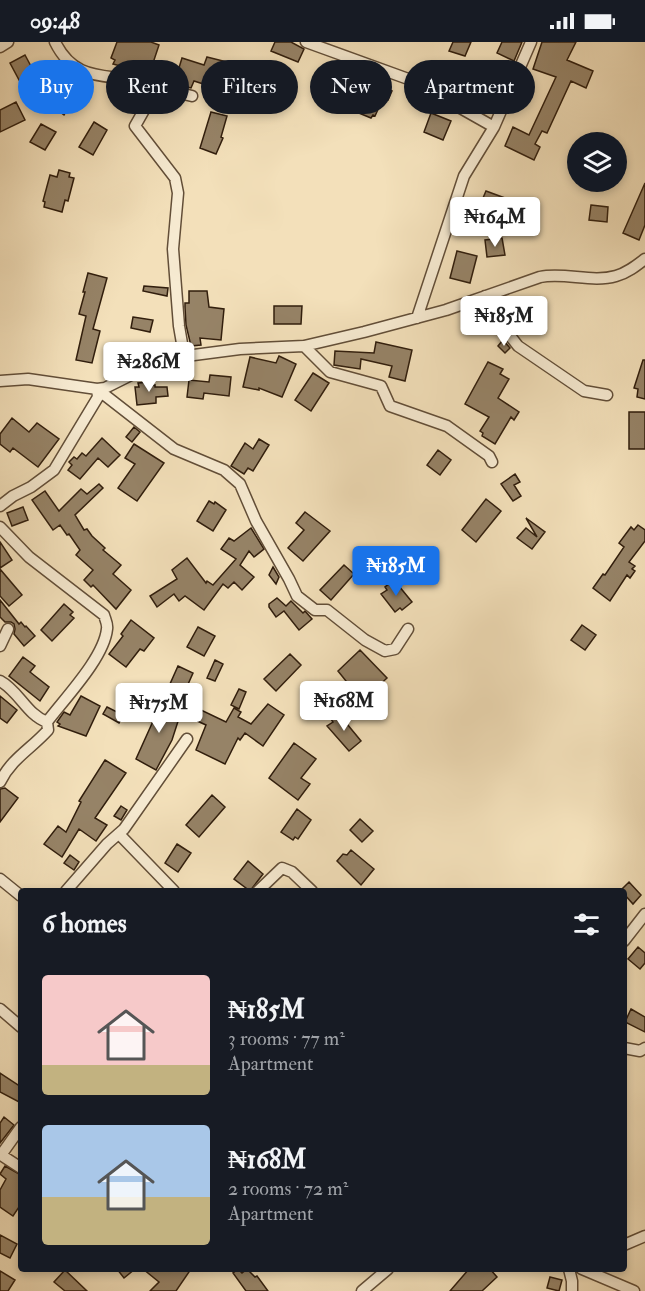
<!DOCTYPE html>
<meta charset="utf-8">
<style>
:root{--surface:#171b24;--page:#242831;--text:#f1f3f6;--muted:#9ea1a6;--accent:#1a73e8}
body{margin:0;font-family:"IM FELL Double Pica",serif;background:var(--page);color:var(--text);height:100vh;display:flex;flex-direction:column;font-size:22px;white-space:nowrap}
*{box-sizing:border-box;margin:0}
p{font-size:20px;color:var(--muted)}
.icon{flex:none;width:33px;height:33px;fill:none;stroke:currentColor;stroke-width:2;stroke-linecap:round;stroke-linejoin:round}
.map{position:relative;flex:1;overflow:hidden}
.drawer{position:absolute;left:18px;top:846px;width:609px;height:384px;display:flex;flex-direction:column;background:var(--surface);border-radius:6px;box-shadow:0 3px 9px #0003}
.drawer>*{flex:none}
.banner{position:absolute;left:18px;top:18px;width:609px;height:54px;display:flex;gap:12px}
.fabs{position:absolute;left:567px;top:90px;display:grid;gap:12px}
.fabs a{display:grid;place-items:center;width:60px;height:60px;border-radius:50%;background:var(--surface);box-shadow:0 3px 9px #0003;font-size:30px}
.price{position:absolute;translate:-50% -51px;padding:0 14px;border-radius:6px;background:#fff;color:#222;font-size:20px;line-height:39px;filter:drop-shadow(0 2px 3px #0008)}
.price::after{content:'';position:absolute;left:50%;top:36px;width:18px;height:14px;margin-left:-9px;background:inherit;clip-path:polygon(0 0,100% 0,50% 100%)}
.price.on{background:var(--accent);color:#fff}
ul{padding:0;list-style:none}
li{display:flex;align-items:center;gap:18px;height:150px;padding:0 24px}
li span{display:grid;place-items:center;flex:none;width:168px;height:120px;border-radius:6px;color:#555}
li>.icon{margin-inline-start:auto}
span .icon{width:72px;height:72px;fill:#fffc;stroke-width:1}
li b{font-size:26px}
h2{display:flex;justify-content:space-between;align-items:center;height:72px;padding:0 24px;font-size:26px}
.tag{padding:0 21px;border-radius:27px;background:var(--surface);box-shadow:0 3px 9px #0003;font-size:21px;line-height:54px}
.tag.on{background:var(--accent);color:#fff}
.status{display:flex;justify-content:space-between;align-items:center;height:42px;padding:0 30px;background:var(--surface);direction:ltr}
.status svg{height:16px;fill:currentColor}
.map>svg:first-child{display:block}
.building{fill:#968367;stroke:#311e0d;stroke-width:1.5}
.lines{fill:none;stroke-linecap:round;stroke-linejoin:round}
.street-casing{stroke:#624e38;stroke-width:13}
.street{stroke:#f7ebd2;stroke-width:10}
</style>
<div class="status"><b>09:48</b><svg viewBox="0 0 49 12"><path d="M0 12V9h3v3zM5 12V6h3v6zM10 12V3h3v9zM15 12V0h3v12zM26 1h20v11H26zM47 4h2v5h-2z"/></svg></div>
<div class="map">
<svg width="645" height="1249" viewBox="0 0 645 1249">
<rect width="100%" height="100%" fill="#f3e0ba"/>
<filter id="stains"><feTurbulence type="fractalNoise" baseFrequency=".00333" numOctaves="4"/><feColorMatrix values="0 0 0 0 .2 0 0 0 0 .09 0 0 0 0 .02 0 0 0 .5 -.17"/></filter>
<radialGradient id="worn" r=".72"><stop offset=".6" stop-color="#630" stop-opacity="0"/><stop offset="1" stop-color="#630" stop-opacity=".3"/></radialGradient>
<path class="building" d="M 117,0 L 151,0 L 159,3 L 153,21 L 158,23 L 154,37 L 146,34 L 147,31 L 113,22 L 115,18 L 111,16 Z
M 275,0 L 291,0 L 304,7 L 298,20 L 271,9 Z
M 453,0 L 471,0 L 465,14 L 449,9 Z
M 502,0 L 522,0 L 514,19 L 497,11 Z
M 542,0 L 576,0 L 567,18 L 593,29 L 586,46 L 571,39 L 547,91 L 542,89 L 535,102 L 540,105 L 534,118 L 505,104 L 513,85 L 529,93 L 556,35 L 533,27 Z
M 25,13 L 41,43 L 26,51 L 10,21 Z
M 207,15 L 247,25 L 238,58 L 220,54 L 222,48 L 194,39 L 191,46 L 174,42 L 182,16 L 204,23 Z
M 431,24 L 439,28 L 432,41 L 424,37 Z
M 65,37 L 80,46 L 64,73 L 52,64 L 49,66 Z
M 364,37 L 392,49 L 388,58 L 385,57 L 382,64 L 380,63 L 375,74 L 373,73 L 371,76 L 354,69 Z
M 16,60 L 25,78 L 0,90 L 0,68 Z
M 211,70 L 227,74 L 221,95 L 223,96 L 216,112 L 200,106 Z
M 431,71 L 451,79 L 443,98 L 424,90 Z
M 94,80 L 107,88 L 93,113 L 79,105 Z
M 41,82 L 56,90 L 45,108 L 30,100 Z
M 59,128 L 70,131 L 69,135 L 74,136 L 68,159 L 65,158 L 62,170 L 44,165 L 45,160 L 43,159 L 50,133 L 57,135 Z
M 645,141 L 645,183 L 639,198 L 623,191 Z
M 486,149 L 513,159 L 510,174 L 480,163 Z
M 591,163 L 608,165 L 607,180 L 589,178 Z
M 502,196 L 505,213 L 487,215 L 485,198 Z
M 457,209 L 477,214 L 470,241 L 450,236 Z
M 88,231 L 107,236 L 93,287 L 100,289 L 92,321 L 76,318 L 86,274 L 79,272 L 85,250 L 83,250 Z
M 144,244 L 168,246 L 167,254 L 143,249 Z
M 189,249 L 207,249 L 209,265 L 224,267 L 221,298 L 200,296 L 201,303 L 191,304 L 186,283 L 185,265 L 185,261 L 189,261 Z
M 274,264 L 302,264 L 301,282 L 274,282 Z
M 133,275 L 153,278 L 150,290 L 131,286 Z
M 503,298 L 510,306 L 505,311 L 498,304 Z
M 376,300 L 412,308 L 405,339 L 389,335 L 392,324 L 361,317 L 360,327 L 334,323 L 335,309 L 374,311 Z
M 279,314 L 296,322 L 282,355 L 259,346 L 259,348 L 243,345 L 250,315 L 276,321 Z
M 643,318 L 645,318 L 645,357 L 637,355 L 638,347 L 634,346 Z
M 488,320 L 503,327 L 500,332 L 509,337 L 498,356 L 519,370 L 514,378 L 511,375 L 495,402 L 482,394 L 483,391 L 480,389 L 489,375 L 465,362 Z
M 313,331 L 329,341 L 311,369 L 295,358 Z
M 210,333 L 231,335 L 229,354 L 204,351 L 203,357 L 187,355 L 189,338 L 209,340 Z
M 151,340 L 151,344 L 155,343 L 155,345 L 167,345 L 168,354 L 156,355 L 156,361 L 137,363 L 135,345 L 139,345 L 138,341 Z
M 629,370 L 645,370 L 645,407 L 629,407 Z
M 12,376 L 29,390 L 37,381 L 59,397 L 38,425 L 13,406 L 10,410 L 0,402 L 0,392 Z
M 134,385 L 140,390 L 132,400 L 126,395 Z
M 102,396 L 120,413 L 108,425 L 98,416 L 80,437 L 68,428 L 72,423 L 69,420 L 74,415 L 77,417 L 82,411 L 86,414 Z
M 259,397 L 269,403 L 253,429 L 248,426 L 244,432 L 231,424 L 245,401 L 253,407 Z
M 134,402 L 164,421 L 137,459 L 118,446 L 135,422 L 125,416 Z
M 438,408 L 451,418 L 440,433 L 427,423 Z
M 515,432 L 520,440 L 514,443 L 521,454 L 513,459 L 501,442 Z
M 99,442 L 103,446 L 75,473 L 84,488 L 87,487 L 92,494 L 105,506 L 103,508 L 121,523 L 113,532 L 131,548 L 116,567 L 93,543 L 91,545 L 84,538 L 93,528 L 76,513 L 80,508 L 69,492 L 67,493 L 60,483 L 53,488 L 32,458 L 45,449 L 59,469 L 81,447 L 87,452 Z
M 486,457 L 501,469 L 476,500 L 462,488 Z
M 209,459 L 214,462 L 215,460 L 226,468 L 213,489 L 197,479 Z
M 23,465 L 28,478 L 12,484 L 7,471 Z
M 305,470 L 330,489 L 303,519 L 288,506 L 304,488 L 296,481 Z
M 526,476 L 545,490 L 532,507 L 517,496 L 526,486 L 537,495 Z
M 638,483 L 645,488 L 645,499 L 629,520 L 635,524 L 632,527 L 635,529 L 630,536 L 627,533 L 610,559 L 593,546 L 603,532 L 605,533 L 624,505 L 619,501 L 631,485 L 634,488 Z
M 251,486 L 264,507 L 254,515 L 249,509 L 240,523 L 254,535 L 242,548 L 234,540 L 228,546 L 223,542 L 204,568 L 185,554 L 179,559 L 174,552 L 157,565 L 150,554 L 177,537 L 172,528 L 187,516 L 206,541 L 207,539 L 213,543 L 236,517 L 221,507 L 229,496 L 234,499 Z
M 0,500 L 12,518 L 0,526 Z
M 344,523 L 354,532 L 331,558 L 320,548 Z
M 273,525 L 279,535 L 276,542 L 269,533 Z
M 0,527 L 22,553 L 9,564 L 0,554 Z
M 394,538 L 412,560 L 402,568 L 400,566 L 395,570 L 381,552 L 387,548 L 385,545 Z
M 277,556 L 286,564 L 291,559 L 303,571 L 305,569 L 312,577 L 299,588 L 284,569 L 276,575 L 269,565 L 269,562 Z
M 0,558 L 19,582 L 21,580 L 25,585 L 26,584 L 35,594 L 24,604 L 14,592 L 15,587 L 14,582 L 11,580 L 5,580 L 0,575 Z
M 64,562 L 73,570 L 70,573 L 74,576 L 52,599 L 41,588 Z
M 131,578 L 154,596 L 144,609 L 140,607 L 126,625 L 109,612 L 123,594 L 121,592 Z
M 582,583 L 596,593 L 585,608 L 571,598 Z
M 198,585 L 215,594 L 204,614 L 187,605 Z
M 360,608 L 387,636 L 362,659 L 338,629 Z
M 290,612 L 301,623 L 276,649 L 264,637 Z
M 23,615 L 35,624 L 30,630 L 49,645 L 40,659 L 9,634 Z
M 215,618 L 223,622 L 215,639 L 207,636 Z
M 178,624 L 193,631 L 185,649 L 170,642 Z
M 239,647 L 246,650 L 239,667 L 231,663 Z
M 0,654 L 17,668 L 7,681 L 0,676 Z
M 81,654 L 100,664 L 86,694 L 58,684 L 60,682 L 57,680 L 64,670 L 70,673 Z
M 156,659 L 182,667 L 172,698 L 156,728 L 136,717 L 154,677 L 150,676 Z
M 268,662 L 284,673 L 263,704 L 245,691 L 240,698 L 238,696 L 225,722 L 196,708 L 206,683 L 195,678 L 199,667 L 226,680 L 234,666 L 241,670 L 238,675 L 251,682 Z
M 107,665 L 123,673 L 119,681 L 103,672 Z
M 338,671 L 361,699 L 349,709 L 327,684 L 333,680 L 331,677 Z
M 294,701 L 316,717 L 301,736 L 310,742 L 298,758 L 269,736 Z
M 105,718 L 126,731 L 95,776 L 107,783 L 96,799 L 79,787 L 62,815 L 44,802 L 58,784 L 66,790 L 81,760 L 79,759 Z
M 5,746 L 18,756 L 0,780 L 0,747 Z
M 212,753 L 225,765 L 199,795 L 186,783 Z
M 121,764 L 127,768 L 121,778 L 114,774 Z
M 297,767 L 311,778 L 298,797 L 295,795 L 293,798 L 281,790 Z
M 360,777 L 373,789 L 362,800 L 350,788 Z
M 177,802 L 191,811 L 178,830 L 165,821 Z
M 351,808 L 374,827 L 361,843 L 337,819 L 343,812 L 347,813 Z
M 70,813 L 79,820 L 74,828 L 64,821 Z
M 248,819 L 263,832 L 250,849 L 234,837 Z
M 629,840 L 641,853 L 633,862 L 624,852 L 624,849 L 620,849 Z
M 638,905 L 645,911 L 645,921 L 640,927 L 628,917 Z
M 631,967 L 645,975 L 645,990 L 625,980 Z
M 0,1031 L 21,1045 L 21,1061 L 0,1050 Z
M 4,1075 L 14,1083 L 0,1101 L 0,1081 Z
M 5,1124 L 21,1133 L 21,1162 L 13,1174 L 0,1165 L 0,1148 L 6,1137 L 0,1132 Z
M 0,1193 L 17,1202 L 10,1216 L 0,1211 Z
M 117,1227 L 135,1227 L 124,1236 Z
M 143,1227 L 191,1227 L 176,1249 L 150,1249 L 159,1240 Z
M 238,1227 L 242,1231 L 247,1227 L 255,1235 L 257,1234 L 268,1249 L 246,1249 L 233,1231 Z
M 469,1227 L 490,1227 L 497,1235 L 482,1249 L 450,1249 Z
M 65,1228 L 87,1249 L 65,1249 L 54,1240 Z
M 0,1229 L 15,1238 L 8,1249 L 0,1249 Z
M 550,1235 L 562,1238 L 559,1249 L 547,1246 Z"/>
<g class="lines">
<defs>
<path id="street" d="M 55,0 C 78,47 116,27 154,45 L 148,61 L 135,84 L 175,136 L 178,151 L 173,207 L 179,284 L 184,313
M 306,0 L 411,38 L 494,85
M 0,5 L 8,0
M 154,45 L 192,54
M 485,254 L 493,272 L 518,304 L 584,349 L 607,353
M 417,276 L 464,134 L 494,85 L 531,0
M 304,304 L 330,330 L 381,344 L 390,364 L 447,384 L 489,414 L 492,420
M 0,339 L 28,337 L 97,347 L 105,346 L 163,317 L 240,307 L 304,304 L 364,290 L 446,268 L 540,235 C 565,230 592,241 616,234 C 627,231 636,224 645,217
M 97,347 L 174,407 L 224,428 L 240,442 L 256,479 L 289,537 L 297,554 L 315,568 L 327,568 L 365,598 L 385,609 L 395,607 L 408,587
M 0,464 L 13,454 L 31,445 L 54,428 L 98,355 L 97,347
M 0,485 L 29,515 L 104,573 C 105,577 108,582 107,587 C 104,616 65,656 47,680 L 48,688 C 31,707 12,716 0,740
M 0,604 L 8,587
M 0,639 C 19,649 27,673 47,680
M 119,792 L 174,849
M 0,837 L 21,854
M 66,849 L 107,802 L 124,787 L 187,697
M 258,849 L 282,826 L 292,830 L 312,849
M 624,899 L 645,872
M 0,967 L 21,985
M 624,1006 L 640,1009 L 645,1006
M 21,1085 L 1,1113 L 21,1126
M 624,1203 L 645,1194
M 569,1227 L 572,1239 L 572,1249
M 582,1227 L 634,1249
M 362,1249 L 388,1227"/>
</defs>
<use href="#street" class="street-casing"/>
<use href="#street" class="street"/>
</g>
<rect width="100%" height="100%" filter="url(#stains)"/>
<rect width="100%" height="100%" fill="url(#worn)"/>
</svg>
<div class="fabs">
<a><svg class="icon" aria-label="layers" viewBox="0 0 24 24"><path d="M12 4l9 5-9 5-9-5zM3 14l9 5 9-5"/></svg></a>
</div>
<b class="price" style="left:495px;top:206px">₦164M</b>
<b class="price" style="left:504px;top:305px">₦185M</b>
<b class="price" style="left:149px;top:351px">₦286M</b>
<b class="price on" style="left:396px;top:555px">₦185M</b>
<b class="price" style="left:344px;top:690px">₦168M</b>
<b class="price" style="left:159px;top:692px">₦175M</b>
<div class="banner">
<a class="tag on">Buy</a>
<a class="tag">Rent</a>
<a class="tag">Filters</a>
<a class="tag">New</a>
<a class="tag">Apartment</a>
</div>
<section class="drawer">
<h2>6 homes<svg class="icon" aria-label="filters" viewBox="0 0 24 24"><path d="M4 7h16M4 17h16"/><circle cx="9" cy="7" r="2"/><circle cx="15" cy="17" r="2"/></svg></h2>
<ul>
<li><span style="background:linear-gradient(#f6c9c9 75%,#c2b280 0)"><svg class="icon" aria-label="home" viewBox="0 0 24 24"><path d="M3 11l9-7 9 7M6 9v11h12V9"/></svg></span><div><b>₦185M</b><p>3 rooms · 77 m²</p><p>Apartment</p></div></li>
<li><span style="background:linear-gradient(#a9c7e8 60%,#c2b280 0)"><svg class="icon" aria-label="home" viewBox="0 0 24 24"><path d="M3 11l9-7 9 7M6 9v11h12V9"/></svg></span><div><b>₦168M</b><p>2 rooms · 72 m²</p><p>Apartment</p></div></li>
</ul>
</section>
</div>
